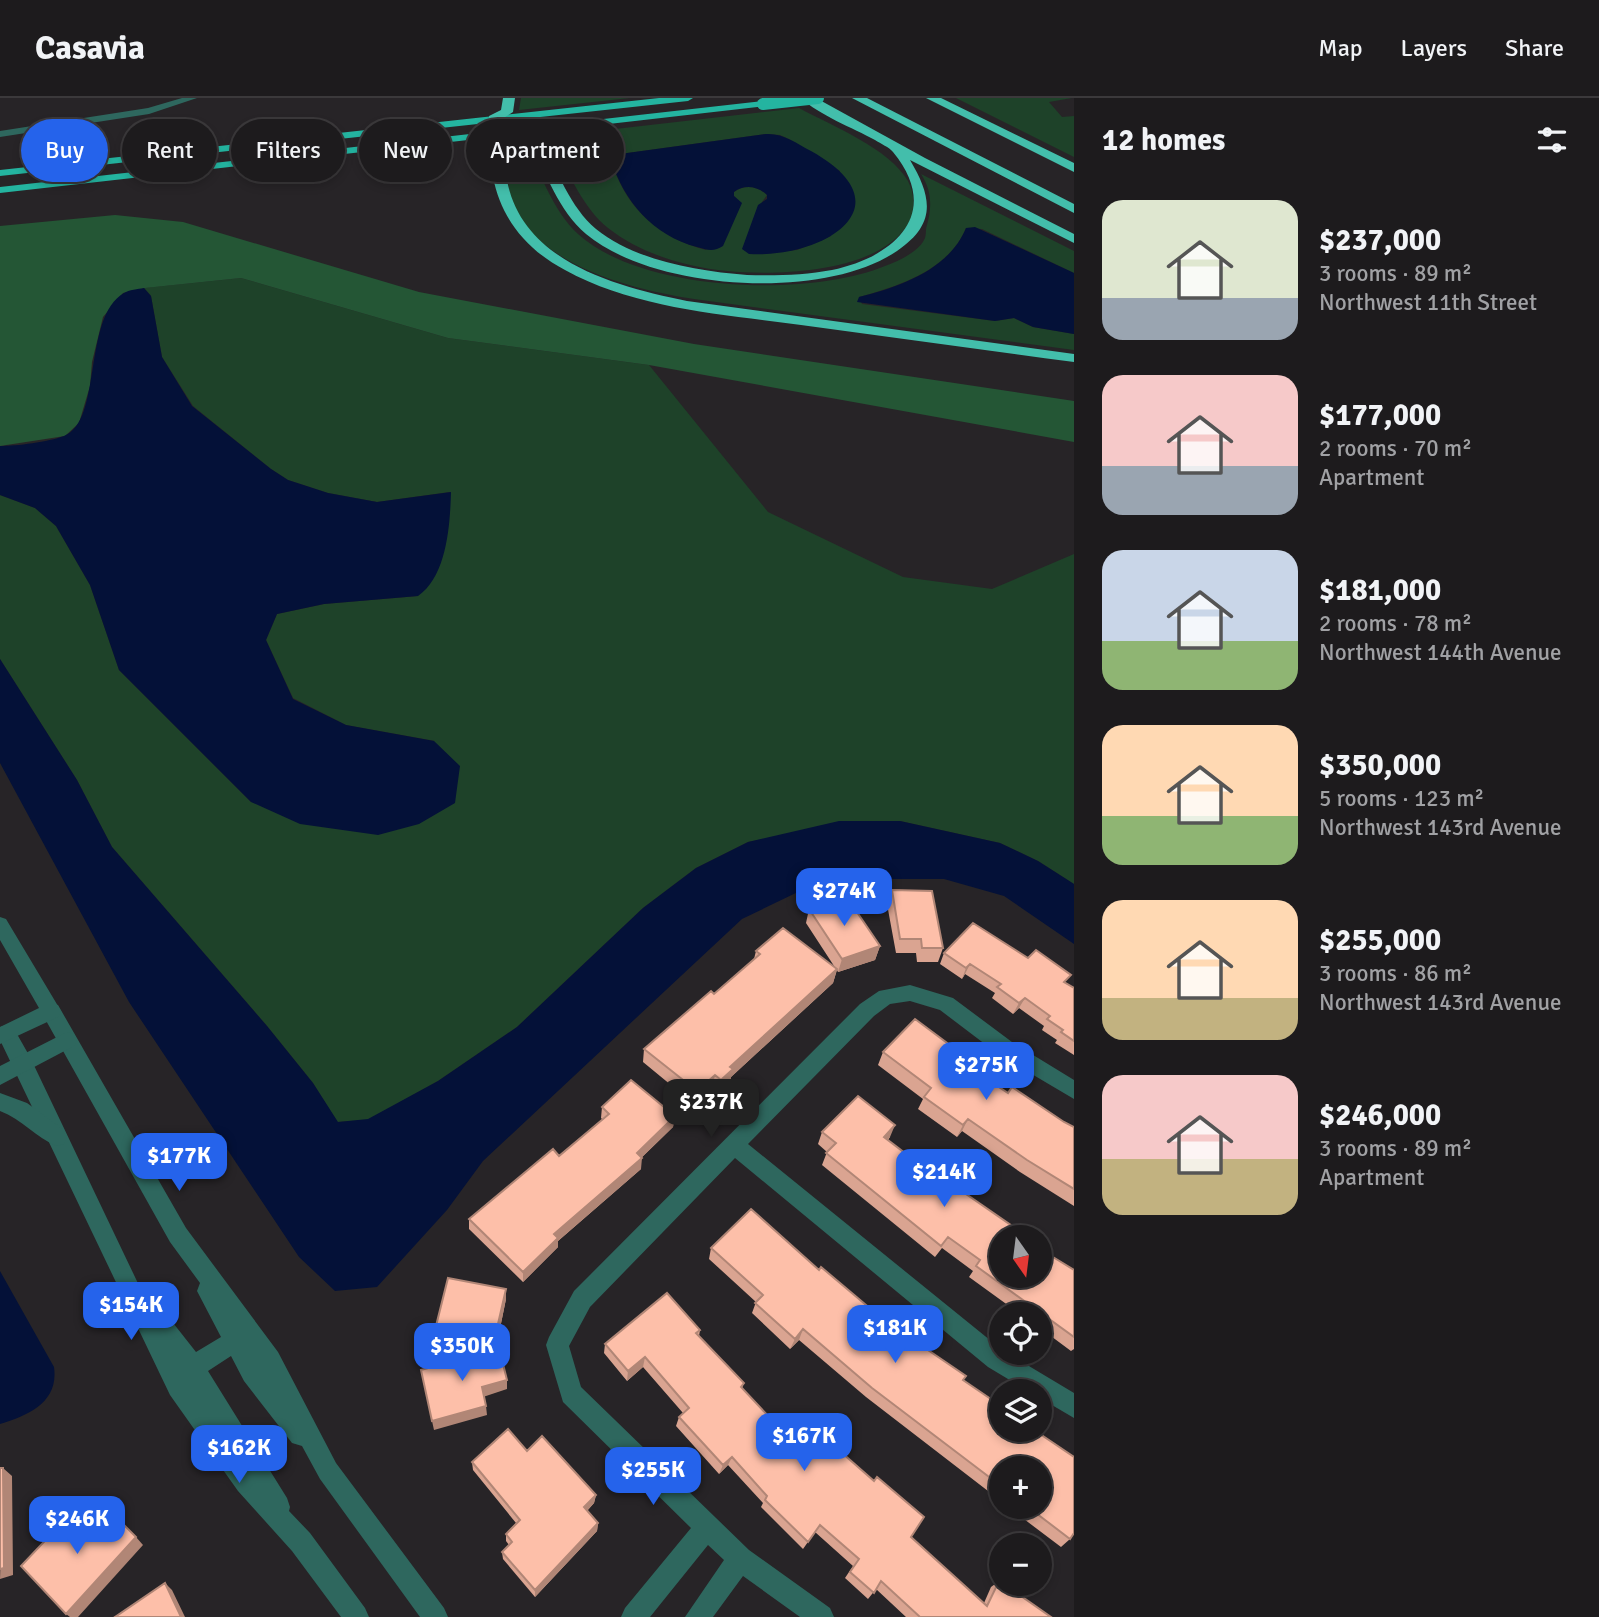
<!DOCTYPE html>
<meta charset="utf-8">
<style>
:root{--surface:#1d1b1d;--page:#252426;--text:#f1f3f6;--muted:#a0a1a4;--line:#3b393b;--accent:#2563eb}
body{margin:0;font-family:Signika,sans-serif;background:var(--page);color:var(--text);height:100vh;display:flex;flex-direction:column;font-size:26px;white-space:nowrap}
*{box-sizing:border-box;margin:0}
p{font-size:23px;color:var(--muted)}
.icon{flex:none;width:38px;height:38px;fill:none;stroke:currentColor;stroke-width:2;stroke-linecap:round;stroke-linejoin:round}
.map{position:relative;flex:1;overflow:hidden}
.details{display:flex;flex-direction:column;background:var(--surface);width:525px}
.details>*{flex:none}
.banner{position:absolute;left:21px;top:21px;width:665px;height:63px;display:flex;gap:14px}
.needle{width:46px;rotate:166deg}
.buttons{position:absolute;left:989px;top:1127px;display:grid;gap:14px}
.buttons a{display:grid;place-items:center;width:63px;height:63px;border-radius:50%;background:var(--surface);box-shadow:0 4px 10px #0003,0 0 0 2px var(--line);font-size:35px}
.price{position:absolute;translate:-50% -60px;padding:0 16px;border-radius:14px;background:var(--accent);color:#fff;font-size:23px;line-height:46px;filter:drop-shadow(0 2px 4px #0008)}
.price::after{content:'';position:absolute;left:50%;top:42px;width:21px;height:16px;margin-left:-10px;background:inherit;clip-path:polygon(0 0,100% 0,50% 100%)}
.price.active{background:#222;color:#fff}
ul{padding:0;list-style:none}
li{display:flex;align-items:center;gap:21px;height:175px;padding:0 28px}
li span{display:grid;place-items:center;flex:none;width:196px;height:140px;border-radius:21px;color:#555}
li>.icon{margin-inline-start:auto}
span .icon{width:84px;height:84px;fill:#fffc;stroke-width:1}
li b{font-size:30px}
h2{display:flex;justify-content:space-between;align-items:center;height:84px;padding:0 28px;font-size:30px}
.chip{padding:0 24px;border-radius:32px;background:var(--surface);box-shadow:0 4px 10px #0003,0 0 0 2px var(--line);font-size:24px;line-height:63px}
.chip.active{background:var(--accent);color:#fff}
header{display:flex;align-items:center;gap:42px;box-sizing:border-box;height:98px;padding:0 35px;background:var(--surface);border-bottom:2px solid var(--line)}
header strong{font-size:33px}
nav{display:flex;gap:38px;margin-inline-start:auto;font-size:24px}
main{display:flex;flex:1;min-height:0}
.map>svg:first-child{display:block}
.green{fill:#1e4229;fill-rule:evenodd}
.forest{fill:#245635}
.water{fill:#041138}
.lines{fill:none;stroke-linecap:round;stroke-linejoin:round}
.minor{fill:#2e675e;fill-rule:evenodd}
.tertiary{fill:#2e675e;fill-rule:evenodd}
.trunk{fill:#24b4a0;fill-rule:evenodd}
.motorway{fill:#43beab;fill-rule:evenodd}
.trunk-bridge{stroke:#24b4a0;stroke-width:12}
.wall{fill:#daa491}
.shaded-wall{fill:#b18676}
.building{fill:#fdbfa9;stroke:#b18676;stroke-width:2}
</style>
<header>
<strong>Casavia</strong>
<nav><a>Map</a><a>Layers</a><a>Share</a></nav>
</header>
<main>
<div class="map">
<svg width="1074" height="1519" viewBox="0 0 1074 1519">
<rect width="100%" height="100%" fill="#272427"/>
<path class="green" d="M 521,0 L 630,0 L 519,12 Z
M 956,0 L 1072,0 L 1049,4 L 1062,19 L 1074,18 L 1074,59 Z
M 799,10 C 832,28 889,50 908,83 C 915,96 915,112 909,124 C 881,175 777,178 727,173 C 686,169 641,156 608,130 C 584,111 570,77 555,51 L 559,42 L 580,35 ZM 766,36 L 780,37 L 789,41 L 840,73 L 831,138 L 797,152 L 749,156 L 762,104 L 767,97 C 758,88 744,86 734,94 L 734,98 L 741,105 L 706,152 C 659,140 624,109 611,61 L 620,56 Z
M 519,42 L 525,44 C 540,74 553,113 578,136 C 641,194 808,200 885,168 C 898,163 917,155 924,142 C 927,137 925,132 927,127 C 932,109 932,93 921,76 L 1074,153 L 1074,175 L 982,131 L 966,130 C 949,172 899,188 859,199 L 862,206 L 995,223 L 1014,220 L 1033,229 L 1074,236 L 1074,252 L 694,201 C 635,192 541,169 514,108 C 505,88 508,66 511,45 Z
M 241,180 L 448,240 L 649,267 L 768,414 L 903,479 L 992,491 L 1074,456 L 1074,786 L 1038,763 L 1000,745 L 900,723 L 792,735 L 748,744 L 696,770 L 643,810 L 517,929 L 438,983 L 368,1022 L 337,1024 L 313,985 L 267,928 L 112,749 L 77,682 L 0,561 L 0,397 L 35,410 L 56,428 L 90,487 L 119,572 L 251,704 L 435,643 L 346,627 L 293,600 L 266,542 L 277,516 L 324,506 L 418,498 L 450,394 L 377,404 L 328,395 L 288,382 L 271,371 L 193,308 L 162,259 L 151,198 L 144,190 Z"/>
<path class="forest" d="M 115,117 L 183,124 L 419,194 L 694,246 L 1074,303 L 1074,344 L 649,267 L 448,240 L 241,180 L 145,190 L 123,195 L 103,219 L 92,264 L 90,288 L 79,325 L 65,338 L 0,348 L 0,128 Z"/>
<path class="water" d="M 766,36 C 783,35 796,45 811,53 C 911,109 821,161 749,156 L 742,151 L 758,107 L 767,101 L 767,97 C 758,88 744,86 734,94 L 734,98 L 742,105 L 723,148 C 714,154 707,152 697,149 C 654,138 623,103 611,61 L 620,56 Z
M 975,129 L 1074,175 L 1074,236 L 1033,229 L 1014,220 L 995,223 L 857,204 L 859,199 C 899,189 949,172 966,130 Z
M 144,190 L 151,198 L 162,259 L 192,308 L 271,371 L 288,382 L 328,395 L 377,404 L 451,394 C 450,427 447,478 418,498 L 324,506 L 277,516 L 266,542 L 293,601 L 346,627 L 434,643 L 460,668 L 455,705 L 419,726 L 378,737 L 300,726 L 251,704 L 119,572 L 90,487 L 56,428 L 35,410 L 0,397 L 0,348 C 17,348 48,344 64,338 C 103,323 82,219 124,195 C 129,192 138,191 144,190 Z
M 0,561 L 77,682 L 112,749 L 267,928 L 313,985 L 338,1024 L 368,1021 L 438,983 L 517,929 L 643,810 L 696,770 L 748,744 L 839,723 L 900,723 L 1000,745 L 1038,763 L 1074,786 L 1074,846 L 1004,798 L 944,781 L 868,781 L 798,794 L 742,821 L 483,1063 L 447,1112 L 377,1189 L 335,1193 L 299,1159 L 129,904 L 0,665 Z
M 0,1173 L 54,1269 C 59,1304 29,1317 0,1326 Z"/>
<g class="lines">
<path class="minor" d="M 182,0 L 197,0 L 149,16 L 0,39 L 0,33 L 148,10 Z
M 910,887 L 953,900 L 1012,944 L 1074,982 L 1074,1001 L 998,956 L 940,912 L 910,903 L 890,906 L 874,918 L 748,1046 L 1001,1251 L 1001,1255 L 1007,1255 L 1074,1295 L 1074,1320 L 1040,1300 L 1040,1293 L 1028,1293 L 988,1269 L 735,1060 L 590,1209 L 569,1248 L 581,1289 L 749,1452 L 830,1510 L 834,1519 L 800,1519 L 743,1478 L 713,1519 L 685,1519 L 724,1462 L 708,1447 L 650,1519 L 621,1519 L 625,1510 L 691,1430 L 563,1304 L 546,1247 L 549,1239 L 574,1193 L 860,906 L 879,893 Z
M 51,905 L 58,907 L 186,1130 L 278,1254 L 336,1365 L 444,1510 L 448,1519 L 420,1519 L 320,1381 L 302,1348 L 292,1345 L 244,1283 L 231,1258 L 208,1273 L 287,1400 L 290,1409 L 289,1413 L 310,1435 L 365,1510 L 369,1519 L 341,1519 L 292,1453 L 238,1393 L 170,1297 L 0,942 L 0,929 L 6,927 L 13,929 L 30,959 L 145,1200 L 155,1202 L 196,1254 L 221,1239 L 197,1193 L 200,1185 L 170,1144 L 44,919 L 41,913 L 44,907 Z"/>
<path class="tertiary" d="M 0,819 L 6,821 L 61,913 L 58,919 L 0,946 L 0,929 L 39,910 L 0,842 Z
M 67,934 L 74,936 L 77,942 L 74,948 L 0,987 L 0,968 Z
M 0,995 L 27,1005 L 64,1032 L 67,1039 L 64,1046 L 57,1048 C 36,1040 22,1021 0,1013 Z"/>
<path class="trunk" d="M 659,0 L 693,0 L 688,3 L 0,78 L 0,72 Z
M 763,3 L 768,6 L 767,8 L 0,95 L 0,89 Z"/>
<path class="motorway" d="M 503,0 L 515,0 L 513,14 L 497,24 L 489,24 L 489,18 L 501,12 Z
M 801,0 L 816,0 L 925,60 L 1074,136 L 1074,145 L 910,62 C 932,99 937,126 897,153 C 824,203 654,193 586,136 C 559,113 546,76 531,45 C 536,34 550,26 562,27 L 562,33 L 545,40 L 543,45 C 558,74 570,109 596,131 C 636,163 697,173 747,177 C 775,178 805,177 832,172 C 895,159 943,115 893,54 C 889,49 881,46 875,42 C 853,30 819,17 801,0 Z
M 852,0 L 867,0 L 1074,106 L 1074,115 Z
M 926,0 L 941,0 L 1074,65 L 1074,74 Z
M 506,31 L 512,35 C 503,52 504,69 508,87 C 526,165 618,189 687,203 L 1074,256 L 1074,264 C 983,252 892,239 801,227 C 722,216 636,211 565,172 C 527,152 501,121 493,79 C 491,65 490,37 506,31 Z"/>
<path class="trunk-bridge" d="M 763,6 L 818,0"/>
</g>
<path class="wall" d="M 892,792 L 943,850 L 938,864 L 917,864 L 916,855 L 896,855 L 887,806 Z
M 809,811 L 880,848 L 875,862 L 838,874 L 837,872 L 833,885 L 731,979 L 730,984 L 719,995 L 712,990 L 694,1006 L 643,964 L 644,951 L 714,896 L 754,861 L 756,853 L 836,871 L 806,825 Z
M 944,855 L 1066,885 L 1074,890 L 1074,957 L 1055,945 L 1057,942 L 1042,932 L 1044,928 L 1019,910 L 1013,916 L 992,900 L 995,895 L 965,876 L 962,881 L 940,866 Z
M 883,954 L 962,956 L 982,964 L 977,974 L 1008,995 L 1074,1029 L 1074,1108 L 1020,1074 L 962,1033 L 957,1039 L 918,1011 L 923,1001 L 878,967 Z
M 602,1009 L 675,1018 L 673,1029 L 641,1060 L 641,1071 L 558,1143 L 558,1149 L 523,1184 L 469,1131 L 469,1121 L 559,1058 L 603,1022 L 601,1020 Z
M 822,1034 L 890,1039 L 888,1042 L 947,1087 L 1048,1156 L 1074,1172 L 1074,1251 L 1071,1253 L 1040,1230 L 1040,1216 L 1020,1216 L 969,1179 L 973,1173 L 942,1150 L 935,1159 L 822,1067 L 827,1054 L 818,1046 Z
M 711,1150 L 819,1172 L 917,1250 L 963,1282 L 1070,1441 L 1061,1449 L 1008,1409 L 1040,1409 L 1001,1370 L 1001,1403 L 866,1299 L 799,1242 L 790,1251 L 752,1215 L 756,1204 L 709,1161 Z
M 506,1201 L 496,1250 L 438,1238 L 436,1228 Z
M 700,1232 L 699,1238 L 744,1285 L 742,1290 L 801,1353 L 911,1439 L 984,1505 L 991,1489 L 999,1483 L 1051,1519 L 906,1519 L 876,1491 L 868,1501 L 845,1480 L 853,1468 L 815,1434 L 803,1451 L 761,1409 L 763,1405 L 728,1367 L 719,1376 L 676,1328 L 679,1319 L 683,1315 L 643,1269 L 627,1283 L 604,1255 L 605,1246 Z
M 527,1353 L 596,1397 L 594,1405 L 587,1413 L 598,1425 L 597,1433 L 535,1499 L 503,1461 L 502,1454 L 509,1447 L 506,1443 L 506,1436 L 516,1425 L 473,1372 L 472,1364 Z"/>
<path class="shaded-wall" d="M 880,848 L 875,862 L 838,874 L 842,861 Z
M 970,866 L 965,876 L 962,881 L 966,870 Z
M 837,871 L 833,885 L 731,979 L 730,984 L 719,995 L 721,982 L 730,969 Z
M 1025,900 L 1019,910 L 1013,916 L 1019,905 Z
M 715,977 L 712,990 L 694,1006 L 697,993 Z
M 675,1018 L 673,1029 L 635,1066 L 637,1055 Z
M 968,1021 L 962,1033 L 957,1039 L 963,1027 Z
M 895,1027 L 890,1039 L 879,1051 L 884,1039 Z
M 642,1060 L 641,1071 L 558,1143 L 558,1149 L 523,1184 L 523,1174 L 554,1136 Z
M 506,1191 L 506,1201 L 496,1250 L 495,1239 Z
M 803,1231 L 799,1242 L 790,1251 L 795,1241 Z
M 645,1259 L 643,1269 L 627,1283 L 628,1273 Z
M 507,1282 L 507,1291 L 483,1299 L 482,1289 Z
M 486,1308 L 487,1317 L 434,1332 L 432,1323 Z
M 732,1359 L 728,1367 L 719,1376 L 723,1367 Z
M 3,1370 L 12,1378 L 13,1477 L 0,1481 Z
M 596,1397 L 594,1405 L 583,1417 L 584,1409 Z
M 598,1425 L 597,1433 L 535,1499 L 535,1492 Z
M 136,1439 L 143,1447 L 78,1519 L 70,1519 L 66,1516 Z
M 165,1485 L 172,1492 L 185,1519 L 181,1519 Z"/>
<path class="building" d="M 892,792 L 932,793 L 943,850 L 922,850 L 921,841 L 900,841 Z
M 846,798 L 880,848 L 842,861 L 809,811 Z
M 973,825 L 1028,860 L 1036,852 L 1071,877 L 1064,884 L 1074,890 L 1074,943 L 1061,934 L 1063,932 L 1047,921 L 1050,918 L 1025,900 L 1019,905 L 997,889 L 1001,886 L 970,866 L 966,870 L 944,855 Z
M 783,830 L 837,871 L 730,969 L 733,971 L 721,982 L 715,977 L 697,993 L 644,951 L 711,893 L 714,896 L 760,856 L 756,853 Z
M 915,921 L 962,956 L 965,952 L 982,964 L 975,973 L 1008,995 L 1012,989 L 1064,1024 L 1074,1029 L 1074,1091 L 1027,1062 L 968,1021 L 963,1027 L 924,999 L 931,990 L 883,954 Z
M 631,982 L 675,1018 L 637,1055 L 642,1060 L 554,1136 L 558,1140 L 523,1174 L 469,1121 L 553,1051 L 559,1058 L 609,1016 L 602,1009 Z
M 858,998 L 895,1027 L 884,1039 L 947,1087 L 950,1085 L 1028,1139 L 1001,1139 L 1001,1178 L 1040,1178 L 1040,1148 L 1049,1154 L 1048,1156 L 1074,1172 L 1074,1239 L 976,1168 L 980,1162 L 948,1139 L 941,1148 L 826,1055 L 836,1045 L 822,1034 Z
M 751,1111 L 819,1172 L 821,1169 L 917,1250 L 919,1246 L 966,1278 L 963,1282 L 1001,1308 L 1001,1332 L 1034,1332 L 1074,1359 L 1074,1435 L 1070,1441 L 1028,1409 L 1040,1409 L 1040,1370 L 1001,1370 L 1001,1388 L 872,1290 L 803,1231 L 795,1241 L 755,1205 L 763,1197 L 711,1150 Z
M 448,1180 L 506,1191 L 495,1239 L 436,1228 Z
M 667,1195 L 700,1232 L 696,1235 L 744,1285 L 741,1289 L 801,1353 L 817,1333 L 874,1383 L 877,1379 L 924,1419 L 911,1439 L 987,1508 L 999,1483 L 1001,1484 L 1001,1486 L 1004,1486 L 1051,1519 L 920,1519 L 881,1483 L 874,1495 L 850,1474 L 859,1461 L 820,1427 L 808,1444 L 765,1402 L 767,1398 L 732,1359 L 723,1367 L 679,1319 L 689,1310 L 645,1259 L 628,1273 L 605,1246 Z
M 499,1250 L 507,1282 L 482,1289 L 486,1308 L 432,1323 L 421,1272 Z
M 508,1331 L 527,1353 L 542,1338 L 596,1397 L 584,1409 L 598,1425 L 535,1492 L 502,1454 L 512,1444 L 506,1436 L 520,1422 L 472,1364 Z
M 0,1370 L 3,1370 L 4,1470 L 0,1471 Z
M 78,1408 L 96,1427 L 109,1412 L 136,1439 L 66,1516 L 21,1468 Z
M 165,1485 L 181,1519 L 115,1519 Z"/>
</svg>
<div class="buttons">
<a><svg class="needle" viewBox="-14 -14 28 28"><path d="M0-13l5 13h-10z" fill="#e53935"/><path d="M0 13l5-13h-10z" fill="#a0a1a4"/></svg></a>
<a><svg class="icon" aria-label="locate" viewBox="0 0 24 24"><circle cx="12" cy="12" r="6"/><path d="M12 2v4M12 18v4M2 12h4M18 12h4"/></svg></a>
<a><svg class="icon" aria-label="layers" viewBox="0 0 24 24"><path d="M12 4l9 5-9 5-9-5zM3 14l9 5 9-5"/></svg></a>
<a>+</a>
<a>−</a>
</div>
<b class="price" style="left:844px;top:830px">$274K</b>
<b class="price" style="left:986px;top:1004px">$275K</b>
<b class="price active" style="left:711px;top:1041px">$237K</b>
<b class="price" style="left:179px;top:1095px">$177K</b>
<b class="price" style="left:944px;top:1111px">$214K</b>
<b class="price" style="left:131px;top:1244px">$154K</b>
<b class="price" style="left:895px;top:1267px">$181K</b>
<b class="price" style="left:462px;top:1285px">$350K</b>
<b class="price" style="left:804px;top:1375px">$167K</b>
<b class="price" style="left:239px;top:1387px">$162K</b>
<b class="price" style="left:653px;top:1409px">$255K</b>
<b class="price" style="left:77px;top:1458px">$246K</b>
<div class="banner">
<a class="chip active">Buy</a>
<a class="chip">Rent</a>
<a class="chip">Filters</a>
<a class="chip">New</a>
<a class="chip">Apartment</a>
</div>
</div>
<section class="details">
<h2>12 homes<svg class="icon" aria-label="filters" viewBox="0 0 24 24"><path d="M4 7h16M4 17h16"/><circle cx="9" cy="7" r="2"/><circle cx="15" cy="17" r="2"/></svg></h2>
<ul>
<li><span style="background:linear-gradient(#dfe7d0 70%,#9aa5b1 0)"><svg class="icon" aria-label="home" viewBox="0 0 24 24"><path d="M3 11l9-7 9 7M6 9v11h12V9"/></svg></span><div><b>$237,000</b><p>3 rooms · 89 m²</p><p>Northwest 11th Street</p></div></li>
<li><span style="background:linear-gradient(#f6c9c9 65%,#9aa5b1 0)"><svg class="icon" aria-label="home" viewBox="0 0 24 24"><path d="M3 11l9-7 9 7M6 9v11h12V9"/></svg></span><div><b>$177,000</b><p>2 rooms · 70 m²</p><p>Apartment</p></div></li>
<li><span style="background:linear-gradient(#c9d6e8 65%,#8fb573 0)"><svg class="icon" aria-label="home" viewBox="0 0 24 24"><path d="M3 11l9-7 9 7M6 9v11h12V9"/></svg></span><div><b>$181,000</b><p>2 rooms · 78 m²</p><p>Northwest 144th Avenue</p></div></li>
<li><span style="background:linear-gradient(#ffd9b3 65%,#8fb573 0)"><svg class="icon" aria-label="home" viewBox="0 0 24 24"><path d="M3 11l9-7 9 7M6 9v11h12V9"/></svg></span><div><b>$350,000</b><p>5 rooms · 123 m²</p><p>Northwest 143rd Avenue</p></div></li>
<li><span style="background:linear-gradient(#ffd9b3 70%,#c2b280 0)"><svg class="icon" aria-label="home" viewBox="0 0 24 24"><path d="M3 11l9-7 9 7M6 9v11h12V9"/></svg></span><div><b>$255,000</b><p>3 rooms · 86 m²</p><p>Northwest 143rd Avenue</p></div></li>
<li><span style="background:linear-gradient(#f6c9c9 60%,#c2b280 0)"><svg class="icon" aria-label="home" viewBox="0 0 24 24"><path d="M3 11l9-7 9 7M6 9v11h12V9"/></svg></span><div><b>$246,000</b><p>3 rooms · 89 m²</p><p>Apartment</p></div></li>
</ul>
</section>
</main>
